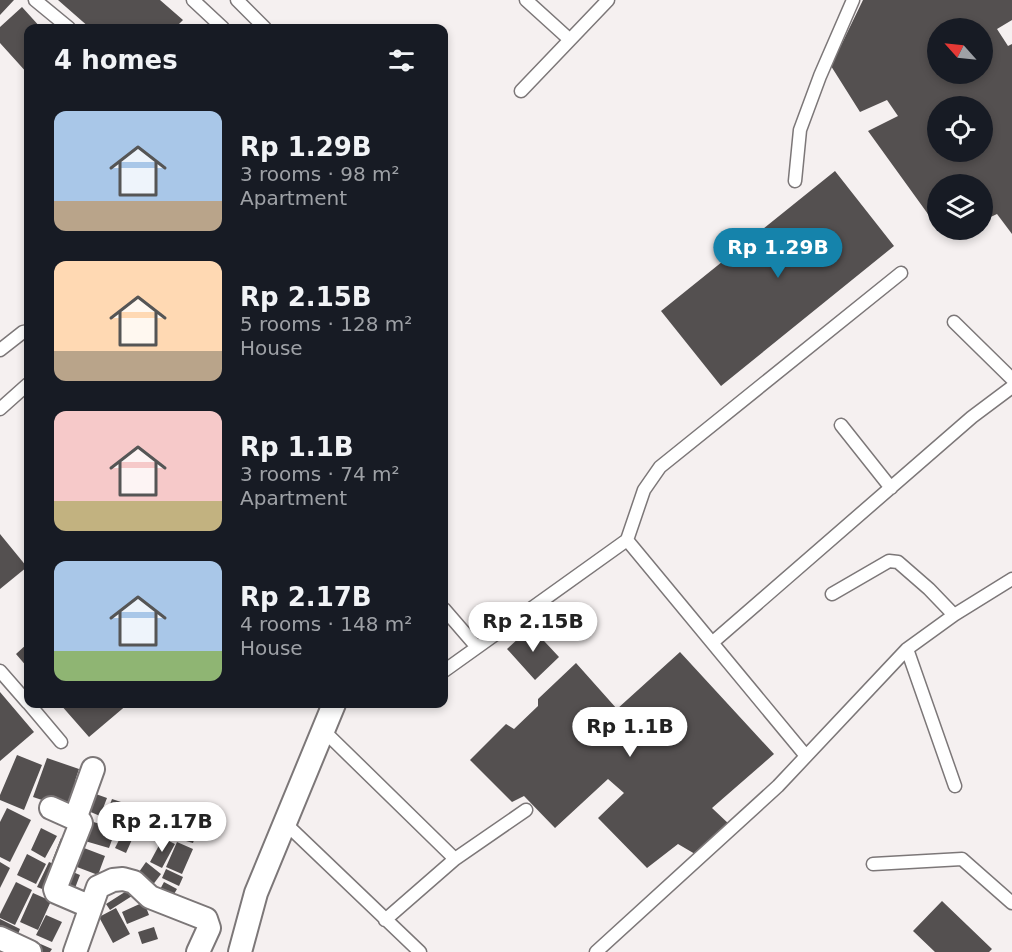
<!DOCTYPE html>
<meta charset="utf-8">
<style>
:root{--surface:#171b24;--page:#242831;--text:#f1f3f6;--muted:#9ea1a6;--accent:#1583ab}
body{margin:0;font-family:"DejaVu Sans",sans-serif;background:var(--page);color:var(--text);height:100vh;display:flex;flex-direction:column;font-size:22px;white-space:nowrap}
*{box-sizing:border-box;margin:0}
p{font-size:20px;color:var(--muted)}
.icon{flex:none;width:33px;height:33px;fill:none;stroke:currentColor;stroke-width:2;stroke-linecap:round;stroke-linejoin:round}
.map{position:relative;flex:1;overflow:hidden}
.side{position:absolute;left:24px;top:24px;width:424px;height:684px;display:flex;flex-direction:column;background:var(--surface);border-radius:12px;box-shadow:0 3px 9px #0003}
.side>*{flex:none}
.needle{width:39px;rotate:297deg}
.controls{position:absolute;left:927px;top:18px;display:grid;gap:12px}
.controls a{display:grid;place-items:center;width:66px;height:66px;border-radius:50%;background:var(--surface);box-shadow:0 3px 9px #0003;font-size:30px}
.price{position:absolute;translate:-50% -51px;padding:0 14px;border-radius:21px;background:#fff;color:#222;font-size:20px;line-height:39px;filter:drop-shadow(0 2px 3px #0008)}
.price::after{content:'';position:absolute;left:50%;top:36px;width:18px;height:14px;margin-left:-9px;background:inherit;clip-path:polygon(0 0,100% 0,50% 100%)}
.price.current{background:var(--accent);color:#fff}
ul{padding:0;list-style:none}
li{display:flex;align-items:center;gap:18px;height:150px;padding:0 30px}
li span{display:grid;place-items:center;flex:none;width:168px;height:120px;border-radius:12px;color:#555}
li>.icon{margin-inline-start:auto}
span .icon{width:72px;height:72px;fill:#fffc;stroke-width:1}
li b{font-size:26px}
h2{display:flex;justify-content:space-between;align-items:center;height:72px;padding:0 30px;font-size:26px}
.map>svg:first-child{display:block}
.building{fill:#545050;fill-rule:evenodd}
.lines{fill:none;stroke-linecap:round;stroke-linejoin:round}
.service-casing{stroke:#7c7778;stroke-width:15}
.minor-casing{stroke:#7c7778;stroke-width:26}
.service{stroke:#fff;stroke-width:12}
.minor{stroke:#fff;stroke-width:22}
</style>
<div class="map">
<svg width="1012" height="952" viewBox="0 0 1012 952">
<rect width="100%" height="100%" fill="#f5f0f0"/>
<path class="building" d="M 0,0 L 14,0 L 0,15 Z
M 58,0 L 160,0 L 183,20 L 175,28 L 90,28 Z
M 863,0 L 1012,0 L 1012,20 L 997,29 L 1008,46 L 1012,44 L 1012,234 L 997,214 L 982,221 L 982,184 L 938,184 L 938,221 L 933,221 L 868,131 L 898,116 L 887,100 L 860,112 L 831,66 ZM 938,28 L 982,28 L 982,74 L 938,74 ZM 938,106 L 982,106 L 982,152 L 938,152 Z
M 22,7 L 41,28 L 28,28 L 28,74 L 0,43 L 0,27 Z
M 835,171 L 894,246 L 721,386 L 661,311 Z
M 0,534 L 27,567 L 0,589 Z
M 531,627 L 559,657 L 535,680 L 507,649 Z
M 28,643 L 28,668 L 16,654 Z
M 680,652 L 774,754 L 712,808 L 730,825 L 695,854 L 678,844 L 647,868 L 598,818 L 624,793 L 608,779 L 555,828 L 524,796 L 512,802 L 470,760 L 506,724 L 514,729 L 538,706 L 538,699 L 576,663 L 617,709 Z
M 0,692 L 34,732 L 0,761 Z
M 60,704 L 128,704 L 89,737 Z
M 17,755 L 42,765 L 24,810 L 0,800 L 0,795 Z
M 47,758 L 79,769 L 75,781 L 83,784 L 75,811 L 33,797 Z
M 93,793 L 107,798 L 100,816 L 86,810 Z
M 112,799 L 124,803 L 118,819 L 106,815 Z
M 133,805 L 147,810 L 140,829 L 126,824 Z
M 7,808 L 31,820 L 10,862 L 0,857 L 0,822 Z
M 175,810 L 185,814 L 175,838 L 165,834 Z
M 187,816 L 201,820 L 193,843 L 179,839 Z
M 84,819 L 116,829 L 109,848 L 78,839 Z
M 41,828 L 57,836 L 45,858 L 31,850 Z
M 124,830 L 134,835 L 126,853 L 115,848 Z
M 61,838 L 73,842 L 63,865 L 52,861 Z
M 163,838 L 175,844 L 162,868 L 150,862 Z
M 177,842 L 193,849 L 182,874 L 166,867 Z
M 84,848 L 105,856 L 98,875 L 77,867 Z
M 27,854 L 46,864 L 36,884 L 17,875 Z
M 0,862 L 10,868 L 0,888 Z
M 49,862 L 61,867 L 50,892 L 37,887 Z
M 146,862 L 161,874 L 149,890 L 134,879 Z
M 166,869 L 183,877 L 179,886 L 162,878 Z
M 68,870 L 80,875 L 72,896 L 59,890 Z
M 16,882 L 32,890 L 15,925 L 0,918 L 0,914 Z
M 164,882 L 177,889 L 170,901 L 157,895 Z
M 128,890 L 132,896 L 110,910 L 106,904 Z
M 33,893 L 51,901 L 38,930 L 20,922 Z
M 942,901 L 992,949 L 989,952 L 935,952 L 913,931 Z
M 144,902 L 149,915 L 127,924 L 122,912 Z
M 116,908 L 130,934 L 113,943 L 99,917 Z
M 46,915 L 62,922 L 52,942 L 36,935 Z
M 0,919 L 20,929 L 15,942 L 0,935 Z
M 154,927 L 158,939 L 142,944 L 138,932 Z
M 20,935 L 52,949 L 50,952 L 37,952 Z"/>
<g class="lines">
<defs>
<path id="service" d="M 35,0 L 69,28
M 193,0 L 223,28
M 237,0 L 265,28
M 526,0 L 569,39
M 521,91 L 608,0
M 795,181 L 800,130 L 820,76 L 853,0
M 954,322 L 1012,379
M 0,350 L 23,332 L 28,331
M 0,409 L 28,384
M 841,425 L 891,488
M 627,540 L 644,490 L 660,467 L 901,273
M 832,594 L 889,561 L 898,562 L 929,589 L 954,615
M 444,609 L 476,646
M 713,642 L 972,417 L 1012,387
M 907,649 L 955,786
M 0,671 L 28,703
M 444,671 L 627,540 L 806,756
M 29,704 L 61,742
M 323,730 L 455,859
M 285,823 L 420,952
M 873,864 L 962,859 L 1012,903
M 385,920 L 455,859 L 526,810
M 596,952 L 778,786 L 907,649 L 954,615 L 1012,579"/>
<path id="minor" d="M 51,808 L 80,821 L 81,823 L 55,889 L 56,892 L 84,904 L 90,909
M 75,819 L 93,769
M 0,938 L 30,952
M 75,952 L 98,887 L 113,880 L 123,879 L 134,882 L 150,897 L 206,919 L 209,928 L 198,952
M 240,952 L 256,893 L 334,704"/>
</defs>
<use href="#service" class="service-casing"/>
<use href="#minor" class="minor-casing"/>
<use href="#service" class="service"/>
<use href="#minor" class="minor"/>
</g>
</svg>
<div class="controls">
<a><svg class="needle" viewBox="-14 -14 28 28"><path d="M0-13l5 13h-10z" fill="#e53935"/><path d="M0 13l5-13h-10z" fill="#9ea1a6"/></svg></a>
<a><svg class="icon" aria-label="locate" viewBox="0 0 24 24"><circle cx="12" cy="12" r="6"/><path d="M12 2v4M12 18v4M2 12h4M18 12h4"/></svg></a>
<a><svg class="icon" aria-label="layers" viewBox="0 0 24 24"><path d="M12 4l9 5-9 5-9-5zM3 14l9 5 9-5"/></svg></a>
</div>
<b class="price current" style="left:778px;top:279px">Rp 1.29B</b>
<b class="price" style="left:533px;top:653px">Rp 2.15B</b>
<b class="price" style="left:630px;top:758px">Rp 1.1B</b>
<b class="price" style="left:162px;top:853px">Rp 2.17B</b>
<section class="side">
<h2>4 homes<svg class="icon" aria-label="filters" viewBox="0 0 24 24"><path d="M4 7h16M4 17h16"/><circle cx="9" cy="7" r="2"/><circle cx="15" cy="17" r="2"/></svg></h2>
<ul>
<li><span style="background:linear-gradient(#a9c7e8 75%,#b9a48a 0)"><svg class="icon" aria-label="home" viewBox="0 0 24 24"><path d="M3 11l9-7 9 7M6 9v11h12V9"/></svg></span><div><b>Rp 1.29B</b><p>3 rooms · 98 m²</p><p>Apartment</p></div></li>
<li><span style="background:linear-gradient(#ffd9b3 75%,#b9a48a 0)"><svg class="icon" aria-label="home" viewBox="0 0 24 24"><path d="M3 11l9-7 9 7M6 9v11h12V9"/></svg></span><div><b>Rp 2.15B</b><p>5 rooms · 128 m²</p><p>House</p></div></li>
<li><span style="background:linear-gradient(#f6c9c9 75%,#c2b280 0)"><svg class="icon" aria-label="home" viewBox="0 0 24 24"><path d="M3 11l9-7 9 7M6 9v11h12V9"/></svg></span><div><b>Rp 1.1B</b><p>3 rooms · 74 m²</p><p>Apartment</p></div></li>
<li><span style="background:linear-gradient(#a9c7e8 75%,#8fb573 0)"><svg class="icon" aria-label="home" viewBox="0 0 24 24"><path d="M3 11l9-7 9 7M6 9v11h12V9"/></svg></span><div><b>Rp 2.17B</b><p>4 rooms · 148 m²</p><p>House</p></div></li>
</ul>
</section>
</div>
